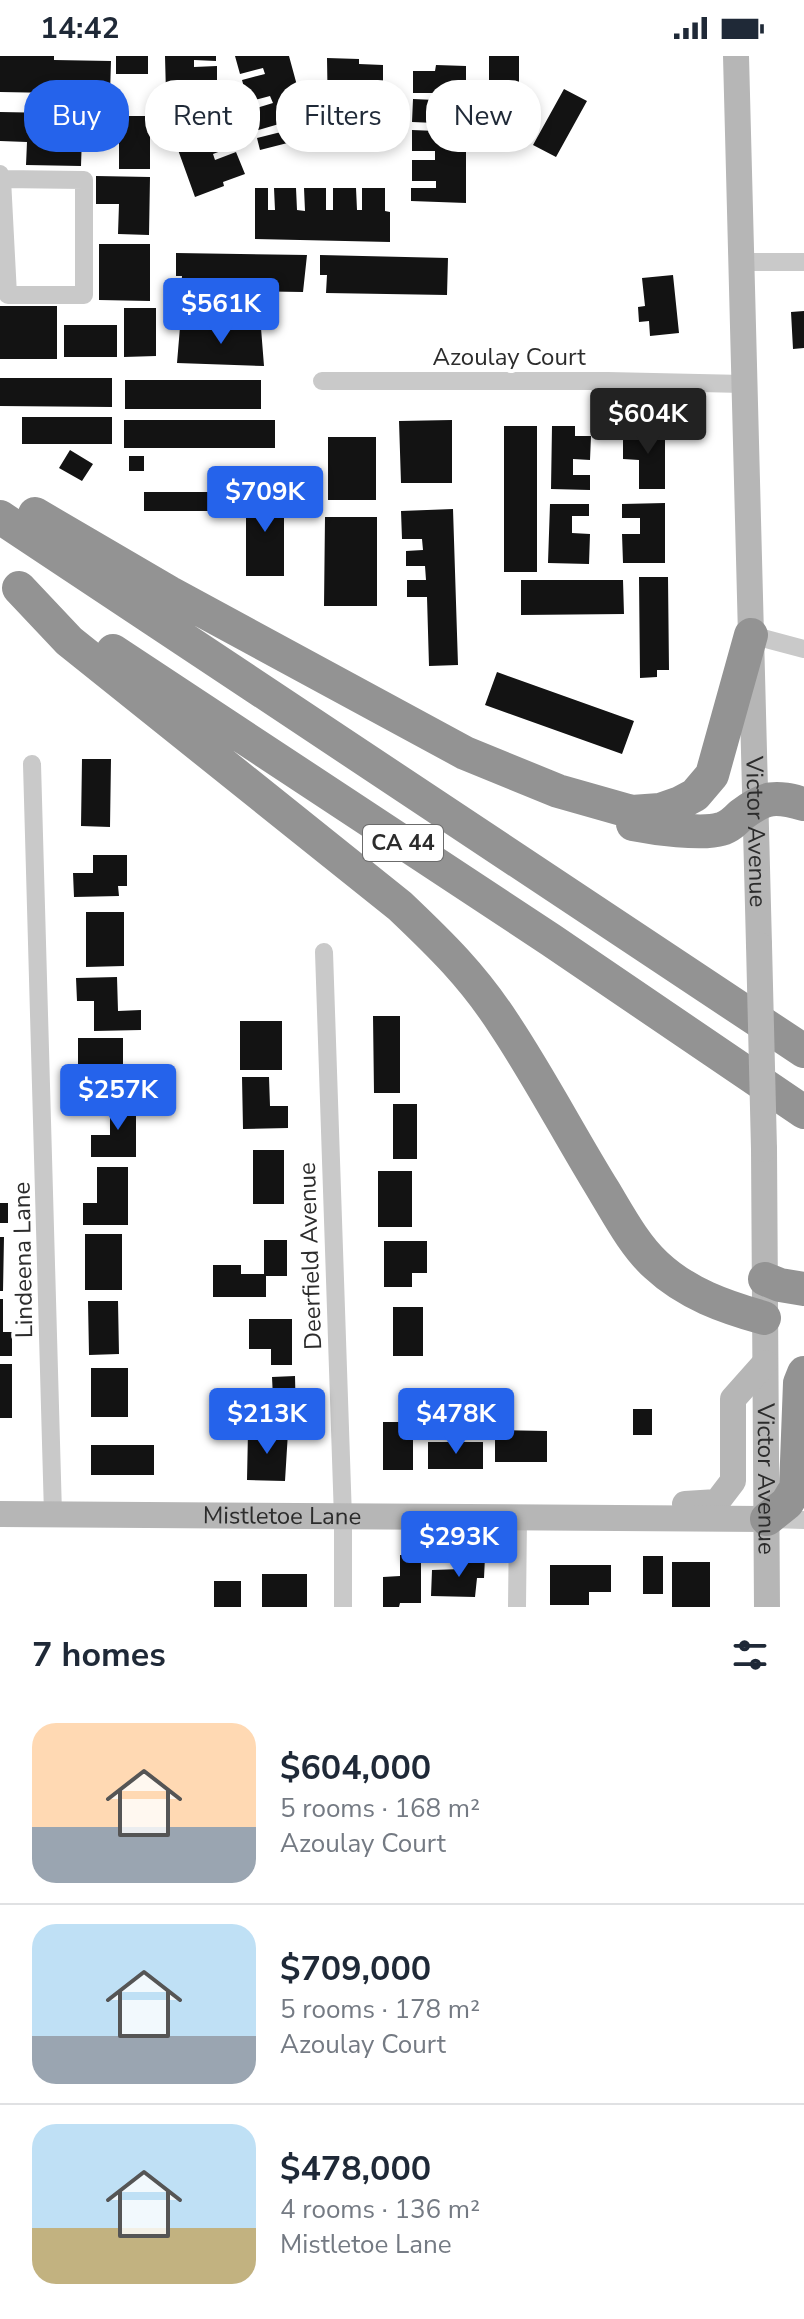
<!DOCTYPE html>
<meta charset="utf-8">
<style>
:root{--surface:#fff;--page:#f6f6f7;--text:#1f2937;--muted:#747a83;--line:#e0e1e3;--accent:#2563eb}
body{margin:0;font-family:"Nunito Sans",sans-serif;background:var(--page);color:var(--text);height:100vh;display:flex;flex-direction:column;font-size:30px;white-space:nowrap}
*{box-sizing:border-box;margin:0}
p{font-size:26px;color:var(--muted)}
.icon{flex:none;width:44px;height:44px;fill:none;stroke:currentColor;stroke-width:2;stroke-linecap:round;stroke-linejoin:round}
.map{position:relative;height:1551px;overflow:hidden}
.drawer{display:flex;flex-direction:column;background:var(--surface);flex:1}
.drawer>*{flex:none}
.hud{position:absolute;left:24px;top:24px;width:756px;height:72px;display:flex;gap:16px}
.price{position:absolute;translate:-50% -68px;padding:0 18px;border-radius:8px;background:var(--accent);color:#fff;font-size:26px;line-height:52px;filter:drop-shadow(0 2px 4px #0008)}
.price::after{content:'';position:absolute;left:50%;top:48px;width:24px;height:18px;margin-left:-12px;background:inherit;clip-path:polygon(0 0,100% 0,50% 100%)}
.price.current{background:#222;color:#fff}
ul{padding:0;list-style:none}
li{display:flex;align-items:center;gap:24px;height:200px;padding:0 32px}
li+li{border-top:2px solid var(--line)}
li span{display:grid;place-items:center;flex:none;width:224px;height:160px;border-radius:24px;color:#555}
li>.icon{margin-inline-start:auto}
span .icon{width:96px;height:96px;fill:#fffc;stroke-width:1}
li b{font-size:34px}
h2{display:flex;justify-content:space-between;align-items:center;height:96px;padding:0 32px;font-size:34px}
.chip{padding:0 28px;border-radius:32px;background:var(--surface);box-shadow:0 4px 12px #0003;font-size:28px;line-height:72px}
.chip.current{background:var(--accent);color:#fff}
.status{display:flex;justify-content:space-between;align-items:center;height:56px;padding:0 40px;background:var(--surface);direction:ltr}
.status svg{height:22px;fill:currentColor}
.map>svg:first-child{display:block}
.building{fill:#131313}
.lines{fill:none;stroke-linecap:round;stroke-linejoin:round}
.street{stroke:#c9c9c9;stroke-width:18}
.secondary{stroke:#b6b6b6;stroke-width:26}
.highway{stroke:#939393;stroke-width:34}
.secondary-bridge{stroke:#b6b6b6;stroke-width:26}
.labels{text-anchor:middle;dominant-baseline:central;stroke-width:8;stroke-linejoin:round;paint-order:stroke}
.shield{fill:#fff;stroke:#6b6b6b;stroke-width:2}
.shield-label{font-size:22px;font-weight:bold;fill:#2c2c2c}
.street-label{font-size:24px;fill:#2c2c2c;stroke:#fff}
</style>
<div class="status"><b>14:42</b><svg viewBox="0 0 49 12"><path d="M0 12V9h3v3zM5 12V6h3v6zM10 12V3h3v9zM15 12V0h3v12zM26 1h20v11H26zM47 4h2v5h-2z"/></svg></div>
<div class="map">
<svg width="804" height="1551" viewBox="0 0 804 1551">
<rect width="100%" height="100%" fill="#fff"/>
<path class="building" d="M 0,0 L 54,0 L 54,4 L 111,5 L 110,38 L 0,36 Z
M 116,0 L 148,0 L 148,18 L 116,18 Z
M 165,0 L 216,0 L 216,5 L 194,4 L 194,11 L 217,10 L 217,33 L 192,33 L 193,38 L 166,38 Z
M 235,0 L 289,0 L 311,81 L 260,94 L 257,82 L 281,76 L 279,68 L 255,75 L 250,54 L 273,47 L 270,40 L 248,46 L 242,24 L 265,18 L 263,12 L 240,18 Z
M 489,0 L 519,0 L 519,46 L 489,46 Z
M 327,2 L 359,3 L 359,8 L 383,9 L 383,31 L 361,31 L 360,37 L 383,39 L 384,65 L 328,63 Z
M 436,9 L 466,10 L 466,147 L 411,145 L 411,132 L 436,132 L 436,125 L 412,125 L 412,104 L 435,104 L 435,95 L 412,95 L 412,74 L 436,75 L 436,67 L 412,66 L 413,43 L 436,44 L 436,37 L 413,37 L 413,15 L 435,15 Z
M 564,33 L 587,45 L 556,101 L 533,89 Z
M 215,42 L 223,63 L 203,71 L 205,76 L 225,69 L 234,90 L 213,98 L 215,104 L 236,96 L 245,118 L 223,126 L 224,130 L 195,141 L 164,55 L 192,45 L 194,49 Z
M 0,56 L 108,58 L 108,81 L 82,80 L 81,110 L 26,109 L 27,86 L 0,85 Z
M 119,60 L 150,60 L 150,113 L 119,113 Z
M 96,120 L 150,121 L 149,179 L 118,178 L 119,148 L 96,148 Z
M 255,132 L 268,132 L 268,154 L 275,154 L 274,132 L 296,132 L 297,154 L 305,155 L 304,132 L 326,132 L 326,154 L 333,154 L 333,132 L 356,132 L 357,154 L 362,154 L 362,132 L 385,132 L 385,155 L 390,156 L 390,186 L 255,183 Z
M 99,188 L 150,188 L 150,245 L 99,244 Z
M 176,197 L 307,199 L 303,236 L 181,234 L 182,220 L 176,220 Z
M 320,199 L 448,202 L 447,239 L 326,237 L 327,219 L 320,219 Z
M 673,219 L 679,277 L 650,280 L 649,265 L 639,266 L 638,251 L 645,250 L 642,222 Z
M 0,250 L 57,250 L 57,303 L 0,303 Z
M 124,252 L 156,252 L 156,300 L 124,301 Z
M 804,255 L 804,292 L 793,293 L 791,256 Z
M 64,269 L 117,269 L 117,301 L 64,301 Z
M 180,271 L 261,272 L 264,310 L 177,307 Z
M 0,322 L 112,322 L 112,351 L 0,350 Z
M 125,324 L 261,324 L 261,353 L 125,353 Z
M 22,361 L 112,361 L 112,388 L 22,388 Z
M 124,364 L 275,364 L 275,392 L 124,392 Z
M 452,364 L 452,427 L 401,427 L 399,365 Z
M 504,370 L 537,370 L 537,516 L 504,516 Z
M 552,370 L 575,370 L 575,380 L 591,380 L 590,404 L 573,403 L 573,419 L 590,419 L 590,434 L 551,433 Z
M 641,371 L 665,371 L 665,433 L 639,433 L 639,404 L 623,403 L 623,381 L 641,381 Z
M 328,381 L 376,381 L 376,444 L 328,444 Z
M 70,394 L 93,408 L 82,425 L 59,412 Z
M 129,400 L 144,400 L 144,415 L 129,415 Z
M 246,435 L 284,435 L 284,520 L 246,520 Z
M 144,436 L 222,436 L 222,455 L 144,455 Z
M 665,447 L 665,507 L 623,507 L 622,478 L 640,478 L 640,462 L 622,462 L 622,448 Z
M 550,448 L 589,448 L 589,460 L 572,460 L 572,477 L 590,478 L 589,508 L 548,507 Z
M 453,453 L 458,609 L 429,610 L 427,541 L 407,541 L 407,524 L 426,524 L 425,510 L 406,510 L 406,495 L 423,494 L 422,483 L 402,483 L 401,455 Z
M 325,461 L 377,461 L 377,550 L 324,550 Z
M 639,521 L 668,521 L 669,614 L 657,614 L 657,621 L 640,622 Z
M 521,524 L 623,524 L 624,558 L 521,559 Z
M 497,616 L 634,665 L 622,698 L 485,649 Z
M 82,703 L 111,703 L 110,771 L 81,770 Z
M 93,799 L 127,799 L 127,830 L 118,830 L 119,840 L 74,841 L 73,817 L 93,817 Z
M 86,856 L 124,856 L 124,910 L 86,911 Z
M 117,921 L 118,955 L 141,954 L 141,974 L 94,975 L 94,945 L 77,945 L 76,922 Z
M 373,960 L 400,960 L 400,1037 L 374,1037 Z
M 240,965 L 282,965 L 282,1014 L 240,1014 Z
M 78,982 L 123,982 L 123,1036 L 94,1036 L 94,1009 L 78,1009 Z
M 242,1021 L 269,1021 L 270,1050 L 288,1050 L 288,1072 L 243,1073 Z
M 110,1044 L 136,1044 L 136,1101 L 91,1101 L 91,1079 L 110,1079 Z
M 393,1048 L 417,1048 L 417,1103 L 393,1103 Z
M 253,1094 L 284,1094 L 284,1148 L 253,1148 Z
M 97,1111 L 128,1111 L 128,1169 L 83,1169 L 83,1147 L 97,1147 Z
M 378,1115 L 412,1115 L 412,1171 L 378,1171 Z
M 0,1147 L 8,1147 L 8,1167 L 0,1167 Z
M 85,1178 L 122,1178 L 122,1234 L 85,1234 Z
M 0,1181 L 4,1181 L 3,1235 L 0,1235 Z
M 264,1184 L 287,1184 L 287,1220 L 266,1220 L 266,1241 L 213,1241 L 213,1209 L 241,1209 L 241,1218 L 264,1218 Z
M 384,1185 L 427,1185 L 427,1217 L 412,1217 L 412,1231 L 384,1231 Z
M 0,1243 L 3,1243 L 3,1276 L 12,1276 L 12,1300 L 0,1300 Z
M 88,1245 L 118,1245 L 119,1298 L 89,1299 Z
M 393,1251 L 423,1251 L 423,1300 L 393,1300 Z
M 249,1263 L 292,1263 L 292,1309 L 271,1309 L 271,1293 L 249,1293 Z
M 0,1308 L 12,1308 L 12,1362 L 0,1362 Z
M 91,1312 L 128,1312 L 128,1361 L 91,1361 Z
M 295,1320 L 296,1366 L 254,1367 L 253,1343 L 273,1342 L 272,1321 Z
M 633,1353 L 652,1353 L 652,1379 L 633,1379 Z
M 383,1366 L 413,1366 L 413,1414 L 383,1414 Z
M 495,1374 L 547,1375 L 547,1406 L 495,1406 Z
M 248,1375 L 288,1376 L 285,1425 L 247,1424 Z
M 428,1386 L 483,1386 L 483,1413 L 428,1413 Z
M 91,1389 L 154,1389 L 154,1419 L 91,1419 Z
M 400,1499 L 421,1499 L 421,1547 L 400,1547 L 399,1551 L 383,1551 L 383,1521 L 400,1520 Z
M 462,1500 L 485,1501 L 484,1522 L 477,1522 L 475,1541 L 431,1540 L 432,1514 L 461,1513 Z
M 643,1500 L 663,1500 L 663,1538 L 643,1538 Z
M 672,1506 L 710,1506 L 710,1551 L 672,1551 Z
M 550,1509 L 611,1509 L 611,1536 L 589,1536 L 589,1549 L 550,1549 Z
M 262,1518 L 307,1518 L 307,1551 L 262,1551 Z
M 214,1525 L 241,1525 L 241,1551 L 214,1551 Z"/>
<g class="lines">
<path class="street" d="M 0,118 L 2,123 L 8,239 L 84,239 L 84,124 L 2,123
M 741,206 L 804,206
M 322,325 L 608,325 L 744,328
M 751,579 L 804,593
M 32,708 L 53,1458
M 324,896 L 343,1462 L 343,1551
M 770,1463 L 804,1464
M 517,1551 L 518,1463"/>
<g class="secondary">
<path id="s1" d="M 736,0 L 759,889"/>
<path id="s2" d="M 764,1093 L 767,1551"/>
<path d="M 685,1448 L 717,1446 L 733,1425 L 733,1343 L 765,1307"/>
<path id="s3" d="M 0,1458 L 767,1463"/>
</g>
<path class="highway" d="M 35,458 L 170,537 L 465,697 L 558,735 L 632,756 L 660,754 L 680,747 L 695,739 L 712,719 L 751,579
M 0,461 L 804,995
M 19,532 L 69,585 L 400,850 C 441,889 473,920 504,968 C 540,1022 570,1080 604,1135 C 619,1160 635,1190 656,1209 C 687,1238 725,1251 764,1262
M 113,595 L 551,884 L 804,1056
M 633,768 C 653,772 702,779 721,773 C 729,771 735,765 741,759 C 766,740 775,740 804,748
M 765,1223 L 780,1229 L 804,1233
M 767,1463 L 787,1447 L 796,1432 L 800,1327 L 804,1317"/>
<path class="secondary-bridge" d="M 759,889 L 764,1093"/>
</g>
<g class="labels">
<rect class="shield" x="363" y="769" width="80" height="36" rx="6"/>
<g class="shield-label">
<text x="403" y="787">CA 44</text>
</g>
<g class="street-label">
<text x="509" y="301">Azoulay Court</text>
<text stroke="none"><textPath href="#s1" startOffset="776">Victor Avenue</textPath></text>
<text transform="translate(310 1200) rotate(-92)">Deerfield Avenue</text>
<text transform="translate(23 1204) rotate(-91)">Lindeena Lane</text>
<text stroke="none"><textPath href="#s2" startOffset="330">Victor Avenue</textPath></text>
<text stroke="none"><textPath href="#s3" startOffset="282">Mistletoe Lane</textPath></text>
</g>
</g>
</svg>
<b class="price" style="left:221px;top:290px">$561K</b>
<b class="price current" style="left:648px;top:400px">$604K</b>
<b class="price" style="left:265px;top:478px">$709K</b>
<b class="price" style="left:118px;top:1076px">$257K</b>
<b class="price" style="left:267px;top:1400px">$213K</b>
<b class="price" style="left:456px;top:1400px">$478K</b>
<b class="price" style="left:459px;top:1523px">$293K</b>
<div class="hud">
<a class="chip current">Buy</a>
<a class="chip">Rent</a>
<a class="chip">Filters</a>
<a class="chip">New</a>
</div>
</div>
<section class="drawer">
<h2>7 homes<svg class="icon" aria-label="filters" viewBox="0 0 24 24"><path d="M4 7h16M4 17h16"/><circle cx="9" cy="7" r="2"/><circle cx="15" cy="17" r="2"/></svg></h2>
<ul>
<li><span style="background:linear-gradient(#ffd9b3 65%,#9aa5b1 0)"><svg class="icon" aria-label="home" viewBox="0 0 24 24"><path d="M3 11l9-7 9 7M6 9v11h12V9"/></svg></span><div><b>$604,000</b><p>5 rooms · 168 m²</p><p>Azoulay Court</p></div></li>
<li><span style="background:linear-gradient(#bfe0f5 70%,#9aa5b1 0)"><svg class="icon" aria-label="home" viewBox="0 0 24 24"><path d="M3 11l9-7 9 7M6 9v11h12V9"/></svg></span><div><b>$709,000</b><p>5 rooms · 178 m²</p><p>Azoulay Court</p></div></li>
<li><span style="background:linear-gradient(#bfe0f5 65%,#c2b280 0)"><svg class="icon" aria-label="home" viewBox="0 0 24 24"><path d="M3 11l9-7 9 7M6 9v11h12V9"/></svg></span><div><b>$478,000</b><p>4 rooms · 136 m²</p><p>Mistletoe Lane</p></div></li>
</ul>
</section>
